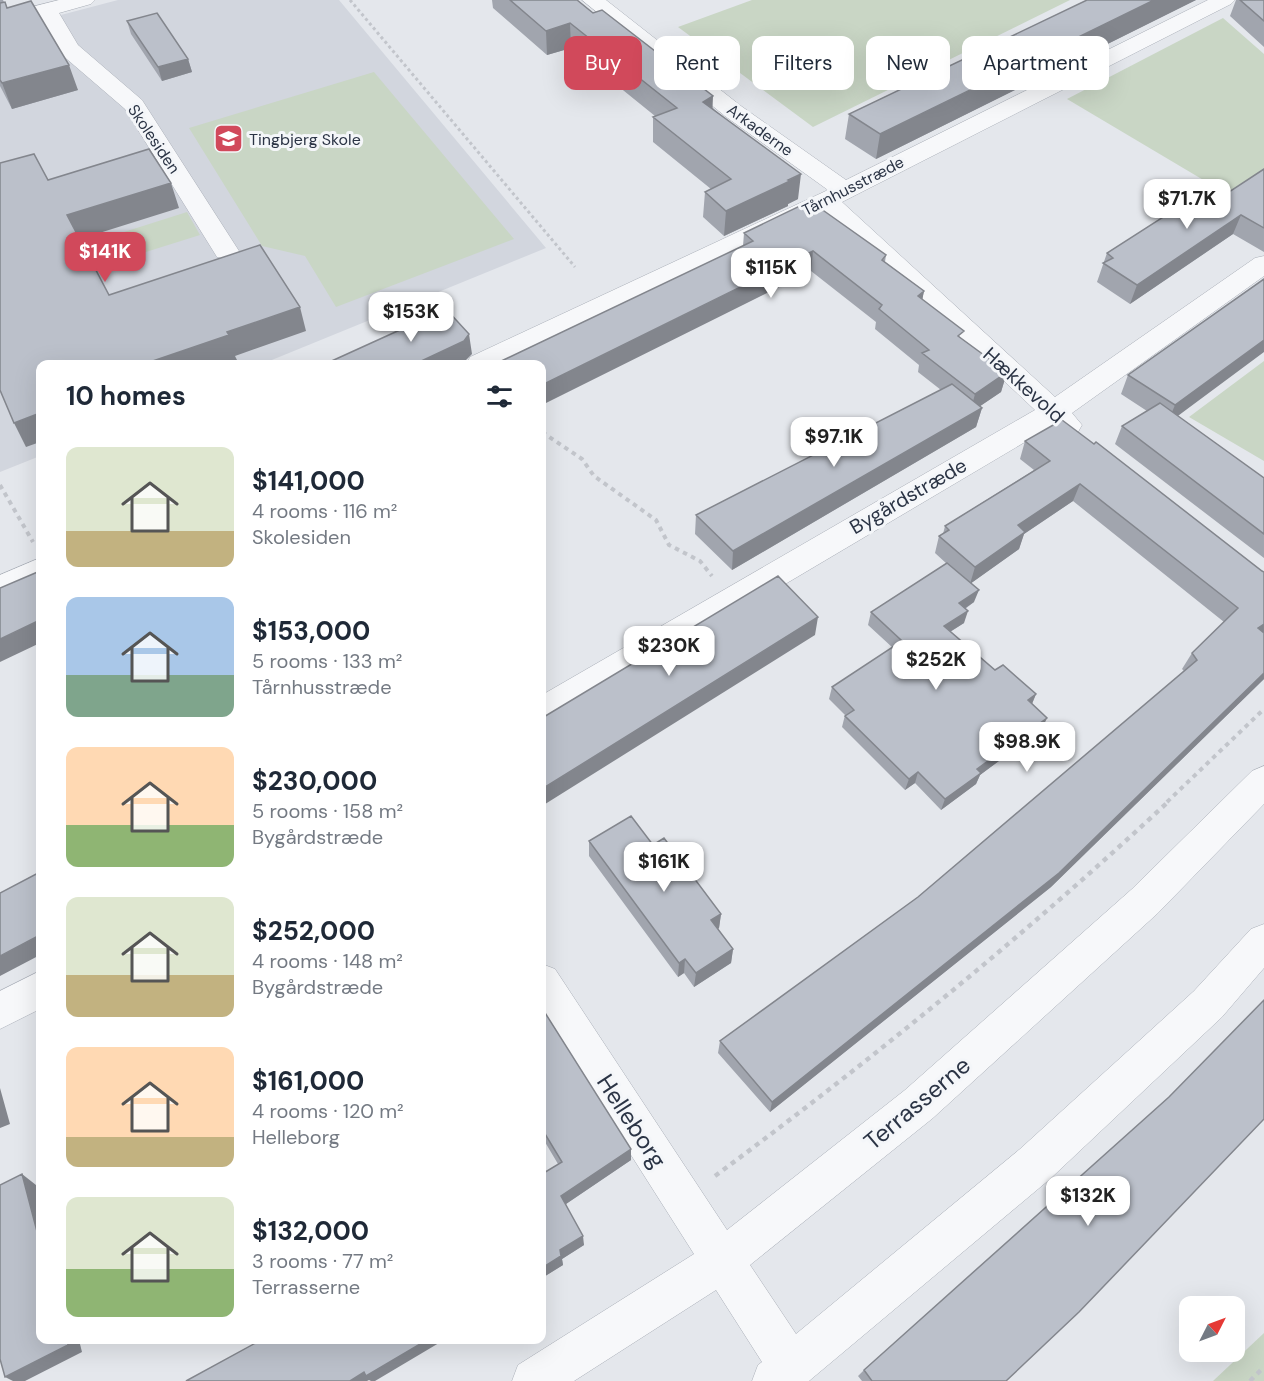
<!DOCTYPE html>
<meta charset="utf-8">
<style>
:root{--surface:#fff;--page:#f2f2f3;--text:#1f2937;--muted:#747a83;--accent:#d1495b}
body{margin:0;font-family:"DM Sans",sans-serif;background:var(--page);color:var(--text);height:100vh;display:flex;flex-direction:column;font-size:22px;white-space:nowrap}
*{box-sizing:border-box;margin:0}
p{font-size:20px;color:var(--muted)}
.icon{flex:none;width:33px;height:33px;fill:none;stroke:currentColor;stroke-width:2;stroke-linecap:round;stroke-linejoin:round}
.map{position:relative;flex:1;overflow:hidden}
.side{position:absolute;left:36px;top:360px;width:510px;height:984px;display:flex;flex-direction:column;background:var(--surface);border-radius:12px;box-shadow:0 6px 24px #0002}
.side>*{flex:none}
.top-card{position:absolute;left:564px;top:36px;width:570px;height:54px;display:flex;gap:12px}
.needle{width:39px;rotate:48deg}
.tools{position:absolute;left:1179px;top:1296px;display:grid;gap:12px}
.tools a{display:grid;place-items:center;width:66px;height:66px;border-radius:12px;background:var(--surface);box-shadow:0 6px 24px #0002;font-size:30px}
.price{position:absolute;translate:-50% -51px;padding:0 14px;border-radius:12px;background:#fff;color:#222;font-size:20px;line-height:39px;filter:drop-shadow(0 2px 3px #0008)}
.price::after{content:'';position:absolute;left:50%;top:36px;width:18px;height:14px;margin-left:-9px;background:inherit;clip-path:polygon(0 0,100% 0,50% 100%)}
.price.on{background:var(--accent);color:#fff}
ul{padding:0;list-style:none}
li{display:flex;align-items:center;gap:18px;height:150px;padding:0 30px}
li span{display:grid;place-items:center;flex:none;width:168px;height:120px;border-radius:12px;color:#555}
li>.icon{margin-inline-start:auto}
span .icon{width:72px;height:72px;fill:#fffc;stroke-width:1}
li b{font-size:26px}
h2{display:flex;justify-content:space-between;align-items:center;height:72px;padding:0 30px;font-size:26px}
.tag{padding:0 21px;border-radius:12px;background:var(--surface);box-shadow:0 6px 24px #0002;font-size:21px;line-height:54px}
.tag.on{background:var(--accent);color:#fff}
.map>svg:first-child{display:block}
.built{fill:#d2d6de}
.green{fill:#c9d6c5}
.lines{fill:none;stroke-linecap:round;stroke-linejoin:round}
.minor-casing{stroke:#a9aeb7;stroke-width:1}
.path-far2{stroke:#c2c5cb;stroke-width:3;stroke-dasharray:3 3;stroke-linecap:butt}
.path-far1{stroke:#c2c5cb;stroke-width:4;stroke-dasharray:4.5 4.5;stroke-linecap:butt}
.path{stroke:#c2c5cb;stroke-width:4.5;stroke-dasharray:5 5;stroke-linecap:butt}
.minor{fill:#f7f8fa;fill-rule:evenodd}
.wall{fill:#a1a5ae}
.shaded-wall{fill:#83868d}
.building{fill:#bbc0ca;stroke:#83868d;stroke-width:1.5}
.labels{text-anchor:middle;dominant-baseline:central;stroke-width:6;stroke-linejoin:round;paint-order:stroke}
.far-street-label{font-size:16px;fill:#2b3445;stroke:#f4f6f9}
.far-poi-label{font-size:16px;fill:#2b3445;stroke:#f4f6f9;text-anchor:start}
.street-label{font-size:20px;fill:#2b3445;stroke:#f4f6f9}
.near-street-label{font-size:24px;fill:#2b3445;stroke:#f4f6f9}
</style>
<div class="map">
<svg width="1264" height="1381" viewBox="0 0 1264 1381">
<rect width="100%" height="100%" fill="#e4e7ec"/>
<path class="built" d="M 118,0 L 339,0 L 546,248 L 262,364 L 40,364 L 40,456 L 0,472 L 0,31 Z"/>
<path class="green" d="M 752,0 L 1070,0 L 813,127 L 678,27 Z
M 1223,18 L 1264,54 L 1264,176 L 1232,197 L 1067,99 Z
M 374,72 L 514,239 L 336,307 L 305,256 L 262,246 L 189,128 Z
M 187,212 L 200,235 L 114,262 L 102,239 Z
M 1264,361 L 1264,461 L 1189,417 Z
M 1264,1333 L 1264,1381 L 1213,1381 Z"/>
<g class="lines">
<defs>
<path id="minor" d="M 59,0 L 95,0 L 91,4 L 59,13 L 78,45 L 142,100 L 239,251 L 235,257 L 226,259 L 217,257 L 125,109 L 61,54 L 40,18 L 0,28 L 0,15 Z
M 582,0 L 606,0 L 741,106 L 846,180 L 1208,0 L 1235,0 L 1231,4 L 842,202 L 1055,397 L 1255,258 L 1264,256 L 1264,276 L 1072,413 L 1082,425 L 1078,432 C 1067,435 1060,434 1052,426 L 554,721 L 542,725 L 542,695 L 1035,410 L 823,211 L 502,364 L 467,364 L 470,357 L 828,190 L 725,116 Z
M 40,558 L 40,583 L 0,600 L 0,575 Z
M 1264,766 L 1264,804 L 1158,913 L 933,1118 L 750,1265 L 796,1334 L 1020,1149 L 1194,991 L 1251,929 L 1264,924 L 1264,968 L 1222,1017 L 1050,1179 L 809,1381 L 752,1381 L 758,1365 L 762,1362 L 716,1290 L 574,1381 L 512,1381 L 518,1365 L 694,1254 L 542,1015 L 542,964 L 555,969 L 727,1230 L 905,1090 L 1132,889 L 1252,771 Z
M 40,971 L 40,1009 L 0,1029 L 0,991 Z"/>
</defs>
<use href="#minor" class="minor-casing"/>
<path class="path-far2" d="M 350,0 L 575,267"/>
<path class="path-far1" d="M 542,432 L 582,459 L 594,476 L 656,520 L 669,545 L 700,561 L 712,576
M 0,485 L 33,542
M 1167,802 L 1264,709"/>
<path class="path" d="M 715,1176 C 873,1059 1025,935 1169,801
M 1250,1381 L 1264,1367"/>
<use href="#minor" class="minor"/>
</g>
<path class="wall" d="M 0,0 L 3,0 L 7,8 L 78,90 L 12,109 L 0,86 Z
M 492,0 L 577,0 L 713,108 L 798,199 L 788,204 L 788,206 L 724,236 L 703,217 L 705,192 L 711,189 L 653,142 L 653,117 L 655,116 L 571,48 L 547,55 L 493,8 Z
M 1087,0 L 1196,0 L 876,159 L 845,139 L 849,114 Z
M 1236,0 L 1264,0 L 1264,47 L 1230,16 Z
M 127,21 L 188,59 L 192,72 L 162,81 L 131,34 Z
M 1264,169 L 1264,252 L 1233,234 L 1130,304 L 1097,282 L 1107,253 L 1217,200 Z
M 744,233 L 886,255 L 885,262 L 924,291 L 922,300 L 962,339 L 1007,372 L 1001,392 L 980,406 L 982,408 L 976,427 L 732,570 L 695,534 L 696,515 L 941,390 L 918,372 L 919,365 L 875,329 L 876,322 L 811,271 L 542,364 L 495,364 L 743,246 Z
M 1264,279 L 1178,416 L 1264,478 L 1264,558 L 1115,444 L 1122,426 L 1147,411 L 1121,394 L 1128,375 Z
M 1025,441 L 1264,572 L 1264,679 L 1051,887 L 770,1112 L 718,1053 L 720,1041 L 918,897 L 1184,671 L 1182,669 L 1192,653 L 1224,622 L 1073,501 L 1024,534 L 1019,549 L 971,583 L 974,602 L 965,609 L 964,623 L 950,632 L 995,670 L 1036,694 L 1032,704 L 1042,729 L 980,775 L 976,784 L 941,810 L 915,783 L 905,790 L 842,727 L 845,715 L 829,699 L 832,687 L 893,648 L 868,625 L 871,612 L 947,564 L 935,553 L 939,536 L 943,534 L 945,526 L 1034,470 L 1020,459 Z
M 589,841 L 721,914 L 719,928 L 718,929 L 733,949 L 731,963 L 694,987 L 684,973 L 678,977 L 589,856 Z
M 542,1008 L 631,1149 L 631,1160 L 566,1204 L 584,1245 L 562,1259 L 563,1265 L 542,1278 L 558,1164 L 542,1137 Z
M 1167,1099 L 1006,1381 L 862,1381 L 858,1376 L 864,1370 Z"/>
<path class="shaded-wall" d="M 1154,0 L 1196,0 L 876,159 L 880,134 Z
M 570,23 L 571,48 L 547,55 L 546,31 Z
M 188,59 L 192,72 L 162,81 L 158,67 Z
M 69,65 L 78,90 L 12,109 L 2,83 Z
M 713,96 L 712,121 L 703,102 Z
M 801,174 L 798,199 L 788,204 L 788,206 L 724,236 L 726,211 Z
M 171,183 L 179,208 L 77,240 L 67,215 Z
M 1241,215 L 1233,234 L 1130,304 L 1137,285 Z
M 813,251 L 811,271 L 542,405 L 542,385 Z
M 924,291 L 920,311 L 918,296 Z
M 300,307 L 306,331 L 235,356 L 237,360 L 223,364 L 144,364 L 227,332 Z
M 469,334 L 472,354 L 466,360 L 458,364 L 415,364 Z
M 1264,340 L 1264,352 L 1167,424 L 1175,405 Z
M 1007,372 L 1001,392 L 970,413 L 975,394 Z
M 982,408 L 976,427 L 732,570 L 733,551 Z
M 40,413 L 40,442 L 26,447 L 14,423 Z
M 1080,484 L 1073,501 L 1024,534 L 1019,549 L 970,584 L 975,567 L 1018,525 Z
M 979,590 L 974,602 L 955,615 L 959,603 Z
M 968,611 L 964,623 L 940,638 L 944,626 Z
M 818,617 L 815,635 L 542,806 L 542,789 Z
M 40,620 L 40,643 L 0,662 L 0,639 Z
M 1264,624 L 1264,634 L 1258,628 Z
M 1264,673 L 1264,679 L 1051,887 L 770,1112 L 772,1102 Z
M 1036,694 L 1031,706 L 1028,700 Z
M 1047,718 L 1042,729 L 980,775 L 976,784 L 941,810 L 945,799 L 977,769 Z
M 918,772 L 915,783 L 905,790 L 909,779 Z
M 721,914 L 719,928 L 709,935 L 711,920 Z
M 40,935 L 40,955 L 0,976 L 0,956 Z
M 733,949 L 731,963 L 694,987 L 696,973 Z
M 685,959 L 684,973 L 678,977 L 679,963 Z
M 0,1088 L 10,1124 L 0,1128 Z
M 631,1149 L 631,1160 L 563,1206 L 561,1196 Z
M 22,1174 L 36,1185 L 40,1202 L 40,1243 Z
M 583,1236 L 584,1245 L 562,1259 L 563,1265 L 542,1278 L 542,1268 L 560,1250 Z
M 67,1340 L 79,1340 L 82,1352 L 25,1381 L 13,1381 L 5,1377 Z
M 427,1340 L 444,1340 L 375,1381 L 371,1381 L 369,1380 L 367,1381 L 350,1381 L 364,1372 Z"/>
<path class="building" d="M 510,0 L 577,0 L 593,13 L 602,10 L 713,96 L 703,102 L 801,174 L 788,180 L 790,181 L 726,211 L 705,192 L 731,179 L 653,117 L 677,108 L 570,23 L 546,31 Z
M 1087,0 L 1154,0 L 880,134 L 849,114 Z
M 1240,0 L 1264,0 L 1264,21 Z
M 31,1 L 69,65 L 2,83 L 0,80 L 0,3 L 5,2 L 7,8 Z
M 157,13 L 188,59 L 158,67 L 127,21 Z
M 149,149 L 171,183 L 67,215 L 109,295 L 260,245 L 300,307 L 227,332 L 229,335 L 144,364 L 40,364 L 40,413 L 14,423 L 0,390 L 0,163 L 34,154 L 48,180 Z
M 1264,169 L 1264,228 L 1241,215 L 1137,285 L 1103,263 L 1113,258 L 1107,253 L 1202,192 L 1217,200 Z
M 810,201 L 886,255 L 882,260 L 924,291 L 918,296 L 964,331 L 958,336 L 1007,372 L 975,394 L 922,353 L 929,350 L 879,309 L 882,305 L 813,251 L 542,385 L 542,364 L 495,364 L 753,241 L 744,233 Z
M 1264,279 L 1264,340 L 1175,405 L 1128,375 Z
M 446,309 L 469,334 L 464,341 L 415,364 L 325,364 Z
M 952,384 L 982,408 L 733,551 L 696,515 Z
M 1160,403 L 1264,478 L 1264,534 L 1122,426 Z
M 1062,420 L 1094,444 L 1096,442 L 1262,571 L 1264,572 L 1264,624 L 1258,628 L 1264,633 L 1264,673 L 1059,873 L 772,1102 L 720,1041 L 918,897 L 1197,660 L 1192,653 L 1238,608 L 1080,484 L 1018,525 L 1025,532 L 975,567 L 939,536 L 949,530 L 945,526 L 1050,461 L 1025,441 Z
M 947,563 L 979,590 L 959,603 L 968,611 L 944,626 L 995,670 L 1003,665 L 1036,694 L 1028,700 L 1047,718 L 977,769 L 981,773 L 945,799 L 918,772 L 909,779 L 845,716 L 854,710 L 832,687 L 902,641 L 871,612 Z
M 40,571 L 40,620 L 0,639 L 0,588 Z
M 778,576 L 818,617 L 542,789 L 542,718 Z
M 631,816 L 653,845 L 664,838 L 721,914 L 711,920 L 733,949 L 696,973 L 685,959 L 679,963 L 589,841 Z
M 40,872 L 40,935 L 0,956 L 0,893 Z
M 1264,1000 L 1264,1119 L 1079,1312 L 1006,1381 L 872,1381 L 864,1370 L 1169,1097 Z
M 542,1008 L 631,1149 L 561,1196 L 583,1236 L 560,1250 L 561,1256 L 542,1268 L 542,1174 L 562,1162 L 542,1129 Z
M 22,1174 L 40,1243 L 40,1340 L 67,1340 L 68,1345 L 5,1377 L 0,1359 L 0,1185 Z
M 261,1340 L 427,1340 L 366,1376 L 364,1372 L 350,1381 L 186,1381 Z"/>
<defs>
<symbol id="school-square" viewBox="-11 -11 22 22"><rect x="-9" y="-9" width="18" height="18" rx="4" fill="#d1495b" stroke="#f4f6f9"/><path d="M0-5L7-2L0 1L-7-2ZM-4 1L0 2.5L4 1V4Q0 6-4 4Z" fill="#fff"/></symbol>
</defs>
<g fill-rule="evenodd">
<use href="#school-square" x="212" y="122" width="33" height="33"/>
</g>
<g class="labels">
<g class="far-street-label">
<text transform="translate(760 130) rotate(36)">Arkaderne</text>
<text transform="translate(154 139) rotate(56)">Skolesiden</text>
<text transform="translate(853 186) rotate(-27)">Tårnhusstræde</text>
</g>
<g class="far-poi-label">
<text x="249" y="139">Tingbjerg Skole</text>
</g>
<g class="street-label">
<text transform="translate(1024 385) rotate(42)">Hækkevold</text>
<text transform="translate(908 496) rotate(-30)">Bygårdstræde</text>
</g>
<g class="near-street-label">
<text transform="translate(917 1103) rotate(-40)">Terrasserne</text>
<text transform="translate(632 1121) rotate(57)">Helleborg</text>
</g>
</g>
</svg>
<div class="tools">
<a><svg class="needle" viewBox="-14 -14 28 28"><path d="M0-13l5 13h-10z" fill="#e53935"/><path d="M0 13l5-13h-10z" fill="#747a83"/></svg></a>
</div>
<b class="price" style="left:1187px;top:230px">$71.7K</b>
<b class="price on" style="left:105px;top:283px">$141K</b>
<b class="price" style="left:771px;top:299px">$115K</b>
<b class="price" style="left:411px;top:343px">$153K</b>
<b class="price" style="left:834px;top:468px">$97.1K</b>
<b class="price" style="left:669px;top:677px">$230K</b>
<b class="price" style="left:936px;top:691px">$252K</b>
<b class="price" style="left:1027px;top:773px">$98.9K</b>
<b class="price" style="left:664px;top:893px">$161K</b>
<b class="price" style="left:1088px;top:1227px">$132K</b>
<div class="top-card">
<a class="tag on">Buy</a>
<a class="tag">Rent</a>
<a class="tag">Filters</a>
<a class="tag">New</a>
<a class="tag">Apartment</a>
</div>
<section class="side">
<h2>10 homes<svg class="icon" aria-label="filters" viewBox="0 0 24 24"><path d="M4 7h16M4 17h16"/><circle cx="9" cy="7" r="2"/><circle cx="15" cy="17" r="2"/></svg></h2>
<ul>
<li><span style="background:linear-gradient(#dfe7d0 70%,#c2b280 0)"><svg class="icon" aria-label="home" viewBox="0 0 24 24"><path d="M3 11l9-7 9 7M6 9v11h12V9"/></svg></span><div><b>$141,000</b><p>4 rooms · 116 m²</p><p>Skolesiden</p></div></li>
<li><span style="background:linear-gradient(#a9c7e8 65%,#7fa58c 0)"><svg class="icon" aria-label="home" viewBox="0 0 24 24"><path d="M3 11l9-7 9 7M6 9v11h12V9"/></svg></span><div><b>$153,000</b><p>5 rooms · 133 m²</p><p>Tårnhusstræde</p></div></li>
<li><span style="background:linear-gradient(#ffd9b3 65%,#8fb573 0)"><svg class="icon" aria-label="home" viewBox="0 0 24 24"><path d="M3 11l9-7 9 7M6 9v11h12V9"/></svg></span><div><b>$230,000</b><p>5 rooms · 158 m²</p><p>Bygårdstræde</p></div></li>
<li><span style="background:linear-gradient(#dfe7d0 65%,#c2b280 0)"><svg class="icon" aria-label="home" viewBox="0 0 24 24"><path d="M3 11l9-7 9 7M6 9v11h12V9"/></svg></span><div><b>$252,000</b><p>4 rooms · 148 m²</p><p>Bygårdstræde</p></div></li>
<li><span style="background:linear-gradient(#ffd9b3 75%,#c2b280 0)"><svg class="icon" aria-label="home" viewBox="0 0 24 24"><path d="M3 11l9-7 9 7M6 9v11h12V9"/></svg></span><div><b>$161,000</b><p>4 rooms · 120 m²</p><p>Helleborg</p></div></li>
<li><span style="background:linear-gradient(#dfe7d0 60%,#8fb573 0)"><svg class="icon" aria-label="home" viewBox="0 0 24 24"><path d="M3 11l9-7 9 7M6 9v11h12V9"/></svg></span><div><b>$132,000</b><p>3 rooms · 77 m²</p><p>Terrasserne</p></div></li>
</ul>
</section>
</div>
